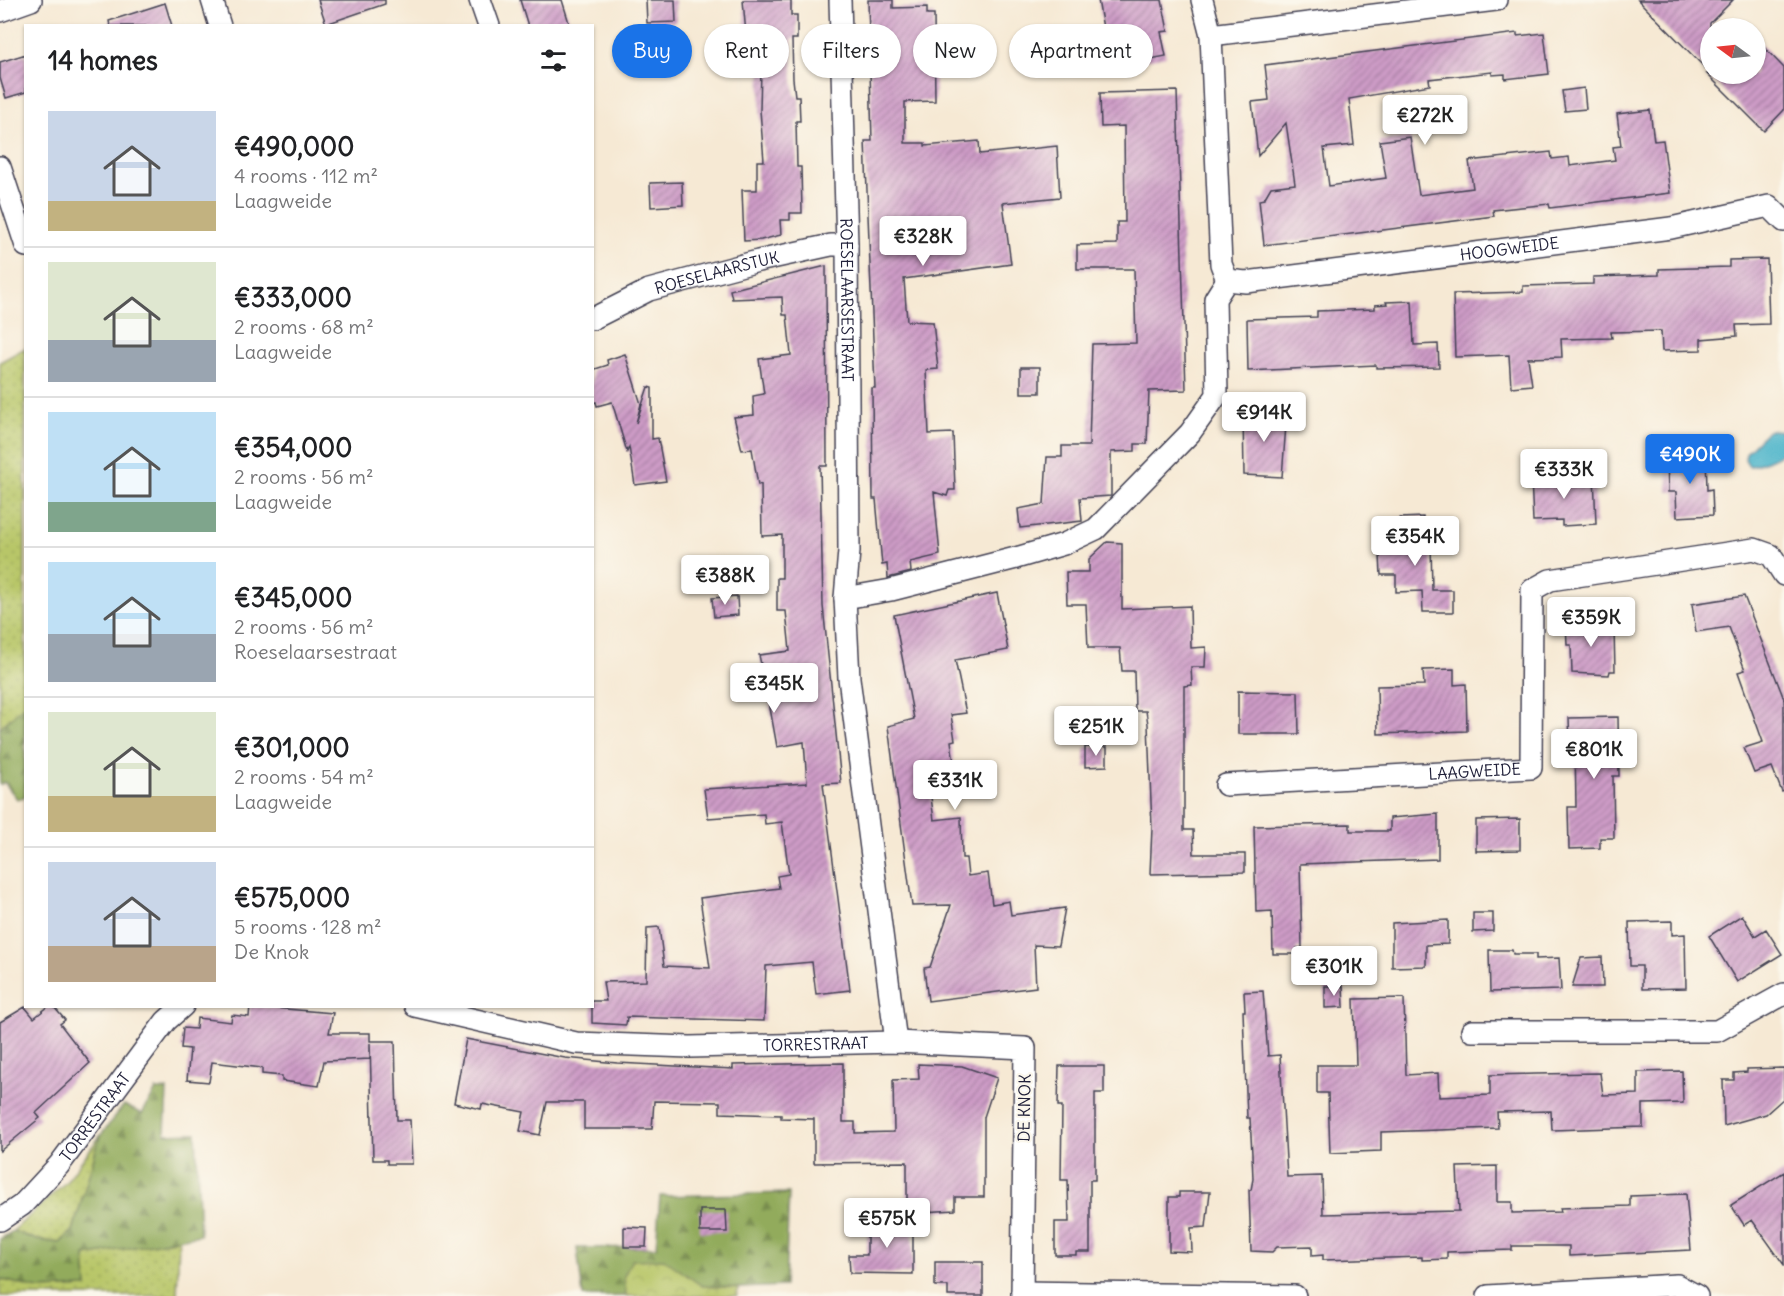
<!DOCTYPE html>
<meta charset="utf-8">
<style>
:root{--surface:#fff;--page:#f6f6f6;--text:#202124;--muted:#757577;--line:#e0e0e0;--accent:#1a73e8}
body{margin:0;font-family:Delius,sans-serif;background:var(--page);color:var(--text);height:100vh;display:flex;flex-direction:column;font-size:22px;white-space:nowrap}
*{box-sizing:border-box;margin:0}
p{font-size:20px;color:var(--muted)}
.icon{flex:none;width:33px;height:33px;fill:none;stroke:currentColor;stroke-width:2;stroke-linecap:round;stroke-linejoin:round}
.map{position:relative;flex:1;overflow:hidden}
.details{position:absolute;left:24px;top:24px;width:570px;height:984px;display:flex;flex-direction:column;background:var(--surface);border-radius:0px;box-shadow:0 2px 4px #0004}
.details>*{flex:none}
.banner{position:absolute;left:612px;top:24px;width:570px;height:54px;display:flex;gap:12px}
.needle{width:39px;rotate:285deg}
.fabs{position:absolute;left:1700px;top:18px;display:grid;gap:12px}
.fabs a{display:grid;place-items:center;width:66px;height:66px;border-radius:50%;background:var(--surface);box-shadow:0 2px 4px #0004;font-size:30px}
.price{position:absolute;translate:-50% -51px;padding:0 14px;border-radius:6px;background:#fff;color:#222;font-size:20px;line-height:39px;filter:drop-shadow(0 2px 3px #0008)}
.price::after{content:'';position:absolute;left:50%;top:36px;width:18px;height:14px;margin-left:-9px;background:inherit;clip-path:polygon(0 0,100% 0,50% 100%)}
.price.active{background:var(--accent);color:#fff}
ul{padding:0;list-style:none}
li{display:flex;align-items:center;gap:18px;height:150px;padding:0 24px}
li+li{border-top:2px solid var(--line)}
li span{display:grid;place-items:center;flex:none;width:168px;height:120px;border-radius:0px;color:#555}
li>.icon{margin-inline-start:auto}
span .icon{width:72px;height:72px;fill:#fffc;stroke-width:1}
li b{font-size:26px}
h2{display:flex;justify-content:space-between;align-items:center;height:72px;padding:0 24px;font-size:26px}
.chip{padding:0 21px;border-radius:27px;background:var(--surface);box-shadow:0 2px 4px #0004;font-size:21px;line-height:54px}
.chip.active{background:var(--accent);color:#fff}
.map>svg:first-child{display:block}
.grass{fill:url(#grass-dots);stroke:#6d7452;stroke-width:1.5}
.forest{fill:url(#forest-firs);stroke:#5a664c;stroke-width:1.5}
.park{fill:url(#park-crowns);stroke:#6d7452;stroke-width:1.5}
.water{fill:#4ab3c9;stroke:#366a82;stroke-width:1.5}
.building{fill:url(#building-hatch)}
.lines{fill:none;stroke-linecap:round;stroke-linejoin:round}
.minor-casing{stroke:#424052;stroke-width:24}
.minor{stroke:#fff;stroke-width:21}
.labels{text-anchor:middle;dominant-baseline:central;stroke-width:4.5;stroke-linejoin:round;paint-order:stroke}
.street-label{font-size:16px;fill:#22223b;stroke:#fbf7ec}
</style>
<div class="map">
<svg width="1784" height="1296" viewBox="0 0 1784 1296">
<defs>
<pattern id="grass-dots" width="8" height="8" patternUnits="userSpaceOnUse" patternTransform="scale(1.5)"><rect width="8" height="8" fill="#b8c668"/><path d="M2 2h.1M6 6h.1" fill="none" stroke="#9eaa5b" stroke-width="1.8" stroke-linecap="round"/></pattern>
<pattern id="forest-firs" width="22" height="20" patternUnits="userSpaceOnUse" patternTransform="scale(1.5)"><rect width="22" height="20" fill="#92ab5c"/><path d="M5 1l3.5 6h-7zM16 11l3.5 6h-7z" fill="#778b4d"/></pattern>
<pattern id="park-crowns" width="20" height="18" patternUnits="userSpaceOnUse" patternTransform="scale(1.5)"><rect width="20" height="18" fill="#b8c668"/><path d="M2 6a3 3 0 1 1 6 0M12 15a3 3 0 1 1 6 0" fill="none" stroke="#9eaa5b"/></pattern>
<pattern id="building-hatch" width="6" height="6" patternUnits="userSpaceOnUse" patternTransform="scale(1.5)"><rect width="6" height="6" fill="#cd9bc6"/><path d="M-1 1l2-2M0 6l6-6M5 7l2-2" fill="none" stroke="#a67ea2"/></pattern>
</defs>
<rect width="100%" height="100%" fill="#fbf7ec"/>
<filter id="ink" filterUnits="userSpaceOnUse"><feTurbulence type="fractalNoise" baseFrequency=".0167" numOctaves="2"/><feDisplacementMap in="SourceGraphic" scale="12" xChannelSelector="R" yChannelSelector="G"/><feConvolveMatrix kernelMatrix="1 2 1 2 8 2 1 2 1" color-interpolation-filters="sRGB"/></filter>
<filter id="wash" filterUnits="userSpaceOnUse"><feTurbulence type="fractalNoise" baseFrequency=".008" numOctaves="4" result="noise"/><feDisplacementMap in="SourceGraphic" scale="24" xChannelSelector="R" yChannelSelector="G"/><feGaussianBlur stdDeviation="1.35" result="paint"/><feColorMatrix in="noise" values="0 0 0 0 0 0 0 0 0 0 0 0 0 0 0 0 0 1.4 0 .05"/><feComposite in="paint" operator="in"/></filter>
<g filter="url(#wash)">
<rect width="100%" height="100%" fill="#f6e9d4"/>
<path class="grass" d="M 25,348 L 25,705 L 0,728 L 0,362 Z
M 100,1136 L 73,1231 L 60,1243 L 37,1240 L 13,1231 L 66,1182 Z
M 179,1239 L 177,1296 L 0,1296 L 0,1279 L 38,1289 L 86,1287 L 85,1256 Z"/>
<path class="forest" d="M 25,705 L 25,796 L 18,800 L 4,782 L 0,785 L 0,728 Z
M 156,1090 L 167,1090 L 165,1134 L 196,1133 L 200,1235 L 85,1256 L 87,1287 L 38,1289 L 0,1279 L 0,1239 L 13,1231 L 37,1240 L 60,1243 L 73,1231 L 100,1136 L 124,1105 L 142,1114 Z
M 789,1193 L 785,1286 L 738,1288 L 702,1286 L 689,1278 L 624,1276 L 626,1296 L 583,1296 L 577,1248 L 656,1247 L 660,1196 Z"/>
<path class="park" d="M 664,1259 L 702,1286 L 738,1288 L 737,1296 L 626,1296 L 624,1276 L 632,1260 Z"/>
<path class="water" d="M 1770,430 L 1784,431 L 1784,452 C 1779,456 1756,466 1749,466 L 1745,459 L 1746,453 C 1750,449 1767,431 1770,430 Z"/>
<g id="blocks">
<path class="building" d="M 318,0 L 385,0 L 385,4 L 326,24 Z
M 520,0 L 562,0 L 570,26 L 528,26 Z
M 646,0 L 675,0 L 676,22 L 647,23 Z
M 743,0 L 791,0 L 791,15 L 797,15 L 797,39 L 792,39 L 793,79 L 795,96 L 799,96 L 800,121 L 796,121 L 797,167 L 801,167 L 802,213 L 790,213 L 790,220 L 780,220 L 781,235 L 761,240 L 744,241 L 742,190 L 757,190 L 757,161 L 764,161 L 760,110 L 761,69 L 758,69 L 758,58 L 748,57 Z
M 868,0 L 893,0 L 893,8 L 927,7 L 927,14 L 934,14 L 935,101 L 905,102 L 905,143 L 925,143 L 925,146 L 979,141 L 980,154 L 1057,146 L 1060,197 L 1003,203 L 1011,264 L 904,279 L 907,321 L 933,322 L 938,369 L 926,370 L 929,434 L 953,433 L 955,490 L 949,490 L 947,496 L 934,492 L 940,555 L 910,562 L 911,572 L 888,578 L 887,564 L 882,565 L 876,499 L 873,499 L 872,388 L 875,388 L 865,141 L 872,141 Z
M 1098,0 L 1162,0 L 1168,31 L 1161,32 L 1166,56 L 1110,67 Z
M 1638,0 L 1733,0 L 1710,23 L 1710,73 Z
M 165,3 L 172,26 L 110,26 L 109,21 Z
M 1517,33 L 1517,36 L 1544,33 L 1549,74 L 1505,79 L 1505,74 L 1492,75 L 1492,72 L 1429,79 L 1430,85 L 1349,99 L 1354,145 L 1324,148 L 1329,186 L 1386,178 L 1380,141 L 1410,137 L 1419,195 L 1473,188 L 1469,161 L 1551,152 L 1552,159 L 1569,157 L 1570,166 L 1615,160 L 1613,147 L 1621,146 L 1617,114 L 1650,110 L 1654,141 L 1663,140 L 1670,193 L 1550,208 L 1549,204 L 1493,210 L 1494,216 L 1264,245 L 1259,200 L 1264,199 L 1271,187 L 1295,184 L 1286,123 L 1258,156 L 1252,102 L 1269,100 L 1265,65 Z
M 1755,38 L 1784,68 L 1784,110 L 1764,131 L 1707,74 L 1755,74 Z
M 664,41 L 665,66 L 645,66 L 644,42 Z
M 26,54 L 26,92 L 6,98 L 0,78 L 0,62 Z
M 1584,88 L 1586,109 L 1565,111 L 1562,91 Z
M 1177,91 L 1186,390 L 1149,391 L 1147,444 L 1135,444 L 1135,451 L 1111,452 L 1111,496 L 1080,498 L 1082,521 L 1020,528 L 1018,509 L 1044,504 L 1047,457 L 1062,457 L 1062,446 L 1089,446 L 1092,344 L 1136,343 L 1134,269 L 1077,269 L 1077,245 L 1117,244 L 1117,222 L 1125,222 L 1124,126 L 1101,127 L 1100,93 Z
M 682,182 L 683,205 L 651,207 L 650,183 Z
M 1767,259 L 1769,324 L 1736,325 L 1737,336 L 1701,339 L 1701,350 L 1662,351 L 1661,331 L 1611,332 L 1612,338 L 1561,339 L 1562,357 L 1528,358 L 1532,385 L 1511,387 L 1509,355 L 1455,357 L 1453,294 L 1523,292 L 1523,286 L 1593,284 L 1593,277 L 1659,275 L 1659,269 L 1729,267 L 1729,260 Z
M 826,266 L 827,466 L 820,466 L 823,606 L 841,783 L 823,784 L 850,990 L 816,994 L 812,962 L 766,966 L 764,1021 L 627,1017 L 626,1025 L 592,1023 L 592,1001 L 606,1001 L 603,982 L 646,981 L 647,928 L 659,927 L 664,966 L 710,968 L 700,898 L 779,888 L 777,876 L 789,874 L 782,822 L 765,824 L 764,814 L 708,818 L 704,789 L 807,783 L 804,742 L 777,747 L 770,708 L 770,689 L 766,689 L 759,655 L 790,651 L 786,611 L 777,611 L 777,578 L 782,578 L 782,535 L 762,536 L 761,484 L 758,485 L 752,449 L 742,450 L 734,417 L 754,415 L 753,396 L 764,394 L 759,359 L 791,355 L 787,315 L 783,315 L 782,297 L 732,299 L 730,290 Z
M 1412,301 L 1414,345 L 1438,344 L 1439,367 L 1376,368 L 1376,365 L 1248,371 L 1247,319 L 1317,317 L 1317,311 L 1375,309 L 1375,305 L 1387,304 L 1386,302 Z
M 625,354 L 641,404 L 636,423 L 648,387 L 652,388 L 652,439 L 658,438 L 666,481 L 635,485 L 629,447 L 627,452 L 612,402 L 597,406 L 596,402 L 592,403 L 592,370 L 608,365 L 607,360 Z
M 1021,367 L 1040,367 L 1040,393 L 1021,393 Z
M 1287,412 L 1282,477 L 1244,475 L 1243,413 Z
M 1706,454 L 1707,490 L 1712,489 L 1713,515 L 1677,517 L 1676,492 L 1668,492 L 1667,456 Z
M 1594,475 L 1596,524 L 1562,526 L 1562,520 L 1533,521 L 1531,477 Z
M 1423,517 L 1423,543 L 1431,543 L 1432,590 L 1453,590 L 1453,612 L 1423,612 L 1422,591 L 1396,592 L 1396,575 L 1381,575 L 1380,555 L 1389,555 L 1389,544 L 1399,543 L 1400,518 Z
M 1107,542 L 1122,543 L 1122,609 L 1190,606 L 1191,648 L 1206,647 L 1205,667 L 1191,667 L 1192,685 L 1184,686 L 1184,830 L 1193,830 L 1194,854 L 1245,854 L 1245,872 L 1150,874 L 1152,828 L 1148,724 L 1146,711 L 1135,711 L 1134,671 L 1122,671 L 1120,648 L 1088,648 L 1086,604 L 1067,604 L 1066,572 L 1089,572 L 1089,559 Z
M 997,593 L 1008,650 L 955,660 L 966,713 L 951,715 L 955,740 L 951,741 L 956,778 L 929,782 L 934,820 L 961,817 L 962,858 L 966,858 L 968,876 L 988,873 L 992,904 L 1009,901 L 1011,915 L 1065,908 L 1058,946 L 1034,945 L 1036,987 L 928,1001 L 924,968 L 930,967 L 951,905 L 912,906 L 888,726 L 914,719 L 894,615 Z
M 737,596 L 738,615 L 714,617 L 712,598 Z
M 1744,596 L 1784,699 L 1784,791 L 1782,792 L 1772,767 L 1754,773 L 1744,748 L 1763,742 L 1738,672 L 1745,670 L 1729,627 L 1696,632 L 1692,604 Z
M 1589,619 L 1589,629 L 1614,629 L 1615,671 L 1610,671 L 1609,675 L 1572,673 L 1571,645 L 1567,645 L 1566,620 Z
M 1454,669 L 1454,685 L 1466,684 L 1467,731 L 1378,734 L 1377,686 L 1424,685 L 1423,670 Z
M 1238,691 L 1298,692 L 1299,734 L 1238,734 Z
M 1618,717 L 1619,776 L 1613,776 L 1614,838 L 1600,838 L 1600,848 L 1569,849 L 1568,807 L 1576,807 L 1575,743 L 1570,743 L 1569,718 Z
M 1085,747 L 1107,747 L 1107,766 L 1085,767 Z
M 1438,814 L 1438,859 L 1300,864 L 1302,948 L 1297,948 L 1296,954 L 1273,954 L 1272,911 L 1256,912 L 1254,826 L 1350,824 L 1350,831 L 1390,831 L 1390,818 Z
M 1520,819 L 1520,850 L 1476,851 L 1476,820 Z
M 1473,913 L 1493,913 L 1493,931 L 1473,932 Z
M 1742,915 L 1755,936 L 1766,929 L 1782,954 L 1737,982 L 1709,936 Z
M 1448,920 L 1448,944 L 1426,945 L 1426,966 L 1392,967 L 1392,923 Z
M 1672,921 L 1672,935 L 1685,934 L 1686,988 L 1642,989 L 1642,966 L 1630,966 L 1629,922 Z
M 1489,950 L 1512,950 L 1513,954 L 1536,954 L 1536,959 L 1559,958 L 1561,990 L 1490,992 Z
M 1602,957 L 1603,987 L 1572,987 L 1581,958 Z
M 1325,986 L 1343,986 L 1344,1007 L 1325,1008 Z
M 1263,991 L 1268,1056 L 1280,1055 L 1287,1177 L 1322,1176 L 1323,1214 L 1459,1211 L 1457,1167 L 1497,1166 L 1497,1202 L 1512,1202 L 1512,1213 L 1561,1212 L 1560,1208 L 1630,1206 L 1630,1196 L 1686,1194 L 1691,1250 L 1569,1256 L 1569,1246 L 1512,1246 L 1512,1250 L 1447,1252 L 1447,1259 L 1422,1260 L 1422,1257 L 1323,1260 L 1323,1255 L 1312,1256 L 1312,1246 L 1277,1247 L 1272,1252 L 1251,1251 L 1249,1190 L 1251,1190 L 1253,1179 L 1252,1154 L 1250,1118 L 1247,1118 L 1243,1011 L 1245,1011 L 1244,992 Z
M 1404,998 L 1406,1075 L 1438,1073 L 1439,1097 L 1490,1095 L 1490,1075 L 1536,1074 L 1600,1073 L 1603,1095 L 1638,1094 L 1638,1072 L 1682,1071 L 1683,1103 L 1643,1104 L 1643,1127 L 1552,1130 L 1551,1111 L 1497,1112 L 1498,1128 L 1381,1132 L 1381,1151 L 1330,1153 L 1328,1093 L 1317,1093 L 1317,1065 L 1356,1065 L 1354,999 Z
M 49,1006 L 53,1006 L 65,1020 L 60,1024 L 90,1063 L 36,1113 L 40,1118 L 0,1151 L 0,1022 L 25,1007 L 34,1018 Z
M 250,1006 L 333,1013 L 329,1033 L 370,1033 L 370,1041 L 395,1041 L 397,1120 L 410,1120 L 412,1164 L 387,1164 L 387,1160 L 373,1160 L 370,1043 L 370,1059 L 324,1061 L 319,1086 L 282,1081 L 282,1076 L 262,1074 L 262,1068 L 212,1062 L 209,1082 L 187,1080 L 190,1049 L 181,1048 L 183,1028 L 196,1029 L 197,1018 L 231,1022 L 232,1015 L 249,1017 Z
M 466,1039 L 565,1058 L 617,1063 L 733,1069 L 733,1065 L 843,1063 L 843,1122 L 855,1122 L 855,1133 L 894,1132 L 893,1080 L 919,1079 L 918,1064 L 962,1066 L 997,1078 L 984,1117 L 984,1197 L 955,1197 L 955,1210 L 907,1213 L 907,1162 L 814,1163 L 814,1119 L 781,1118 L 781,1115 L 720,1113 L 720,1102 L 654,1101 L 652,1129 L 584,1129 L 584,1102 L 547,1102 L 540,1135 L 520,1131 L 524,1112 L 482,1104 L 481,1109 L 454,1103 Z
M 1059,1066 L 1104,1066 L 1104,1093 L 1095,1093 L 1095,1180 L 1090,1180 L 1090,1252 L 1076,1252 L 1076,1255 L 1055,1255 L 1055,1222 L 1069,1222 L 1068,1180 L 1061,1180 L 1062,1106 L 1058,1106 Z
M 1784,1068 L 1784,1098 L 1766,1114 L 1724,1126 L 1723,1080 L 1734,1080 L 1734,1073 L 1747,1072 L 1747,1069 Z
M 1784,1172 L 1784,1265 L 1752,1220 L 1744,1225 L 1731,1205 Z
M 1179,1192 L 1210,1192 L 1206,1227 L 1191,1228 L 1192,1252 L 1169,1251 L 1169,1197 L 1179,1197 Z
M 700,1210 L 726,1210 L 727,1232 L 700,1232 Z
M 871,1220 L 913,1220 L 913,1274 L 850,1273 L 849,1255 L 867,1255 L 867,1233 L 871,1233 Z
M 624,1227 L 647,1228 L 646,1247 L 624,1247 Z
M 935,1262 L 983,1262 L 983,1296 L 948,1296 L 948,1286 L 935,1286 Z"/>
</g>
</g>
<g filter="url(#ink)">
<use href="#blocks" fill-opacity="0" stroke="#424052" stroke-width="1.5"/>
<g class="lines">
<defs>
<g id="minor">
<path d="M 212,0 L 220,26"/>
<path d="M 480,0 L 489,26"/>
<path id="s1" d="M 840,0 L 847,245 L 849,551 L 845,598 L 849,678 L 896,1042"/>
<path id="s2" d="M 1202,0 L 1211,35 L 1221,264 L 1227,280 L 1246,282 L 1671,228 L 1769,206 L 1784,221"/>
<path d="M 0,11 L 31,0"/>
<path d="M 1211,35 L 1496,0"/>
<path d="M 0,167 L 26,246"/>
<path id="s3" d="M 592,319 L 649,290 L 758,261 L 831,245 L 847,245"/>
<path d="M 845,598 L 891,590 L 1016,558 L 1064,544 L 1096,529 L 1190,433 L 1217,395 L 1215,299 L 1227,280"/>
<path id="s4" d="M 1226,785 L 1531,768 L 1532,590 L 1550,580 L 1754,549 L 1771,555 L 1784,575"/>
<path id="s5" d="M 415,1006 L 576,1043 L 690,1047 L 896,1042 L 1025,1048 L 1022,1296"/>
<path d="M 1472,1031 L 1717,1031 L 1784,994"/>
<path id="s6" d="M 0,1220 L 22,1205 L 59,1165 L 166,1021 L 183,1006"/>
<path d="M 1022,1292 L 1295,1296"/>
<path d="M 1488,1296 L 1677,1285 L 1697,1296"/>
</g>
</defs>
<use href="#minor" class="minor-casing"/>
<use href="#minor" class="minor"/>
</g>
</g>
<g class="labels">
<g class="street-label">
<text stroke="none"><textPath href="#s2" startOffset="567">HOOGWEIDE</textPath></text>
<text stroke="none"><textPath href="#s3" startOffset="134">ROESELAARSTUK</textPath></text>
<text stroke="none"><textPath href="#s1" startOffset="300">ROESELAARSESTRAAT</textPath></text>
<text stroke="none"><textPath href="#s4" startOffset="249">LAAGWEIDE</textPath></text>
<text stroke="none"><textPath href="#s5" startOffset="405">TORRESTRAAT</textPath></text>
<text transform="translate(1024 1108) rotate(-89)">DE KNOK</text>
<text stroke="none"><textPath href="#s6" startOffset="141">TORRESTRAAT</textPath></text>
</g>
</g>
</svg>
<div class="fabs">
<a><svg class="needle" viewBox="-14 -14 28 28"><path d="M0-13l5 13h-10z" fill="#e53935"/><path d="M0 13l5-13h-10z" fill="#757577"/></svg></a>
</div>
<b class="price" style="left:1425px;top:146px">€272K</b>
<b class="price" style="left:923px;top:267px">€328K</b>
<b class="price" style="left:1264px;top:443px">€914K</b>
<b class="price active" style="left:1690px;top:485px">€490K</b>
<b class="price" style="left:1564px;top:500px">€333K</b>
<b class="price" style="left:1415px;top:567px">€354K</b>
<b class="price" style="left:725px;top:606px">€388K</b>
<b class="price" style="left:1591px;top:648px">€359K</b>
<b class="price" style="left:774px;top:714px">€345K</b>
<b class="price" style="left:1096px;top:757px">€251K</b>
<b class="price" style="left:1594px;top:780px">€801K</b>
<b class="price" style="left:955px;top:811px">€331K</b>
<b class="price" style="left:1334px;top:997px">€301K</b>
<b class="price" style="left:887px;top:1249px">€575K</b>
<div class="banner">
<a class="chip active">Buy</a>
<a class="chip">Rent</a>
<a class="chip">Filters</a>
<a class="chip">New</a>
<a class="chip">Apartment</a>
</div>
<section class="details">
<h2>14 homes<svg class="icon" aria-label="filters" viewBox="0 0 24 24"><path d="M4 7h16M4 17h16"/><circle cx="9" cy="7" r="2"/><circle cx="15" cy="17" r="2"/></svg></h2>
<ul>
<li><span style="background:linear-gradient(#c9d6e8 75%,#c2b280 0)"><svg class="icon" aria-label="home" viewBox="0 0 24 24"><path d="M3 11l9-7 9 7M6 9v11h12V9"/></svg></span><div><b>€490,000</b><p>4 rooms · 112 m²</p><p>Laagweide</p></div></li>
<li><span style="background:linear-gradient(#dfe7d0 65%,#9aa5b1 0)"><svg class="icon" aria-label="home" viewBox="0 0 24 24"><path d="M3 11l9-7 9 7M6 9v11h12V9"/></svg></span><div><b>€333,000</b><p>2 rooms · 68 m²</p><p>Laagweide</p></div></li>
<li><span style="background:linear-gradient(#bfe0f5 75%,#7fa58c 0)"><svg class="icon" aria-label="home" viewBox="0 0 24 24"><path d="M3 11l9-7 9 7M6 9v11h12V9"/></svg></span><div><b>€354,000</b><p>2 rooms · 56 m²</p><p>Laagweide</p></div></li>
<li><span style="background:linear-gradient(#bfe0f5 60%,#9aa5b1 0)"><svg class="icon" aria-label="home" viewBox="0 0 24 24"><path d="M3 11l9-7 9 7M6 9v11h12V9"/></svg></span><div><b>€345,000</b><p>2 rooms · 56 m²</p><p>Roeselaarsestraat</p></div></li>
<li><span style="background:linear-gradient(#dfe7d0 70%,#c2b280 0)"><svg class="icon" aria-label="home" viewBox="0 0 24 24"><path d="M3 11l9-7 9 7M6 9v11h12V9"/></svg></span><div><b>€301,000</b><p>2 rooms · 54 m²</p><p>Laagweide</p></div></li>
<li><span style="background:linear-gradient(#c9d6e8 70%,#b9a48a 0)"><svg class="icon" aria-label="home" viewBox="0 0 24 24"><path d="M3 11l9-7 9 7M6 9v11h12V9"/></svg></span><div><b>€575,000</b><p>5 rooms · 128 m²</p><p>De Knok</p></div></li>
</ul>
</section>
</div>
